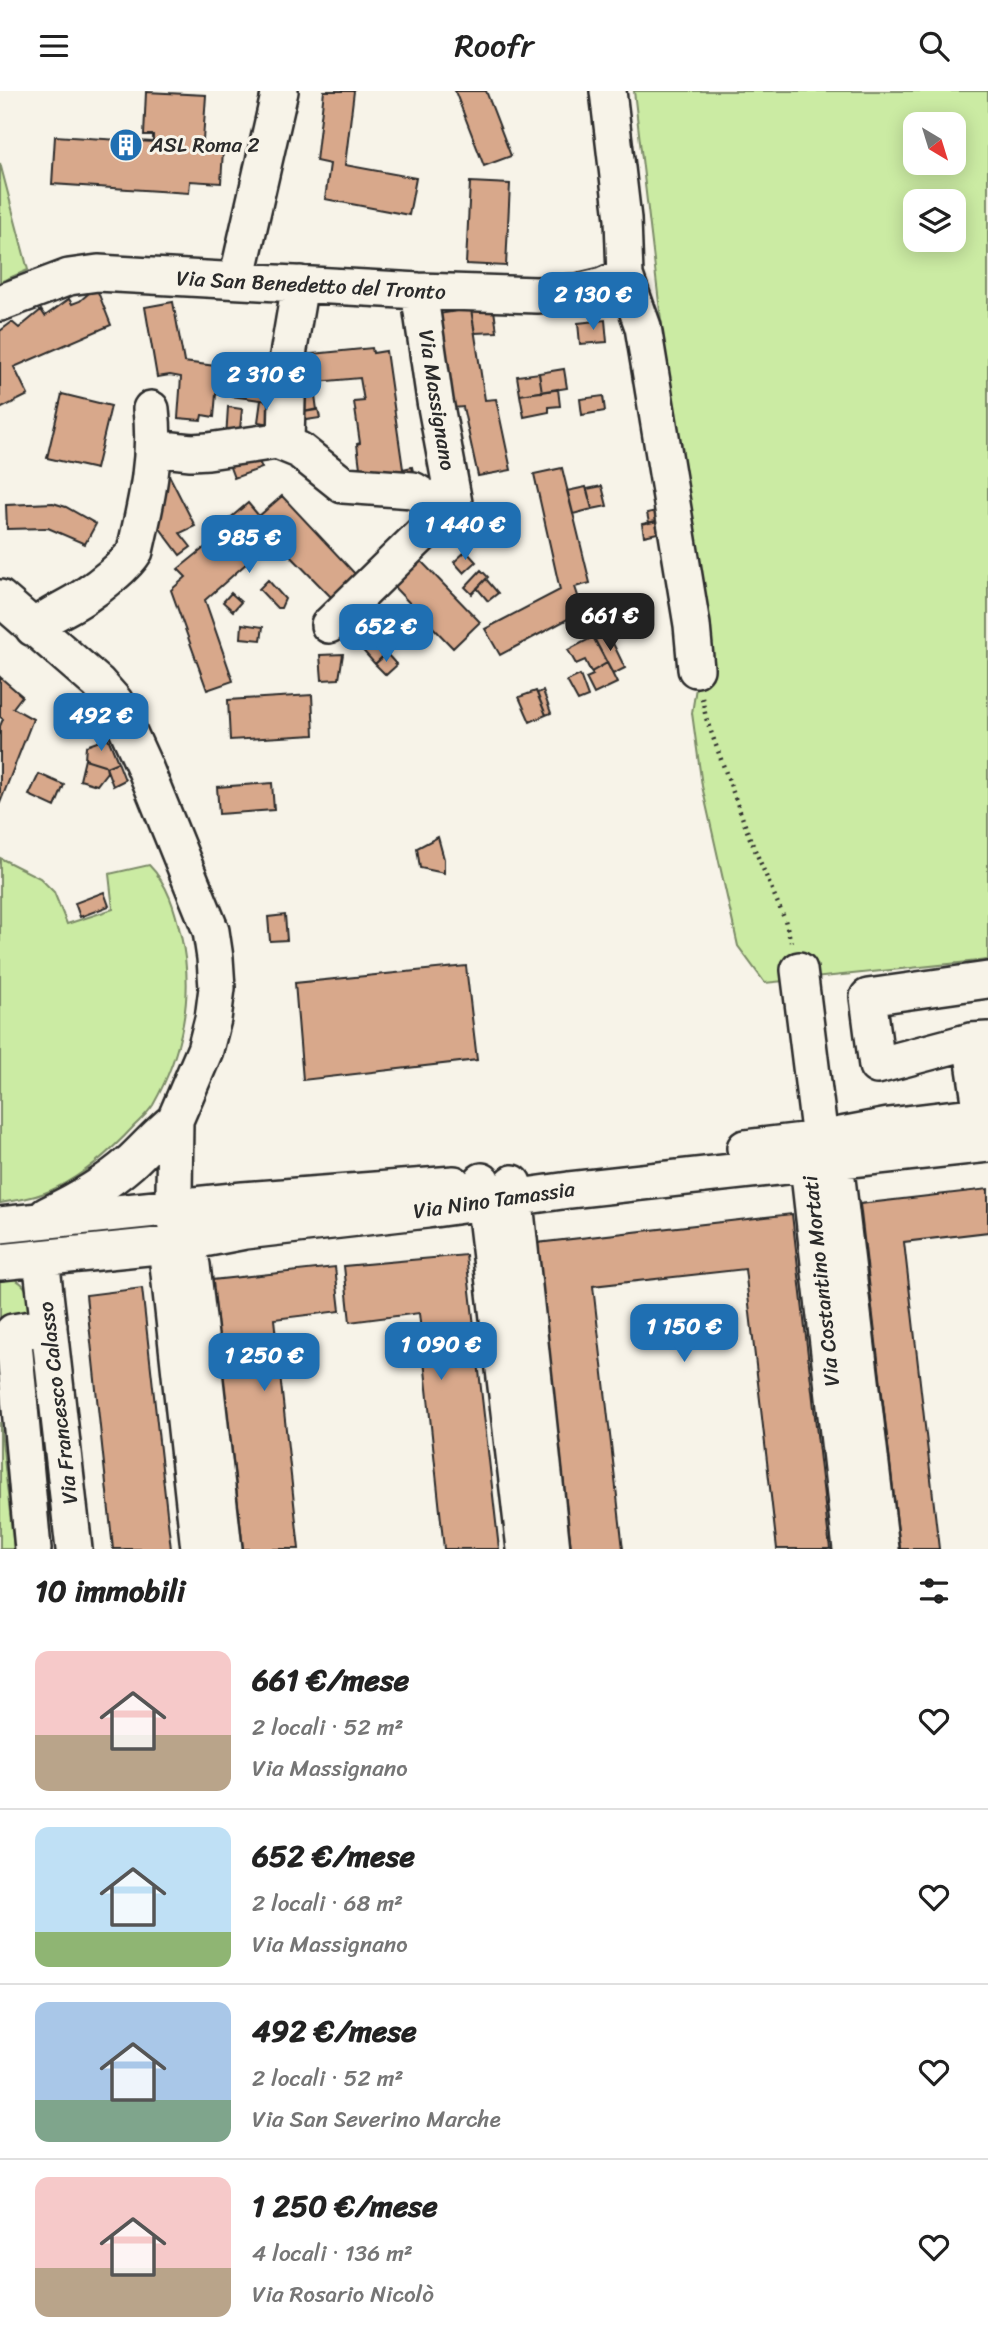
<!DOCTYPE html>
<html lang="it">
<meta charset="utf-8">
<style>
:root{--surface:#fff;--page:#f6f6f6;--text:#222;--muted:#767676;--line:#e0e0e0;--accent:#1f6fb2}
body{margin:0;font-family:Sriracha,sans-serif;background:var(--page);color:var(--text);height:100vh;display:flex;flex-direction:column;font-size:26px;white-space:nowrap}
*{box-sizing:border-box;margin:0}
p{font-size:23px;color:var(--muted)}
.icon{flex:none;width:38px;height:38px;fill:none;stroke:currentColor;stroke-width:2;stroke-linecap:round;stroke-linejoin:round}
.map{position:relative;height:1458px;overflow:hidden}
.panel{display:flex;flex-direction:column;background:var(--surface);flex:1}
.panel>*{flex:none}
.needle{width:46px;rotate:142deg}
.controls{position:absolute;left:903px;top:21px;display:grid;gap:14px}
.controls a{display:grid;place-items:center;width:63px;height:63px;border-radius:14px;background:var(--surface);box-shadow:0 4px 18px #0003;font-size:35px}
.price{position:absolute;translate:-50% -60px;padding:0 16px;border-radius:14px;background:var(--accent);color:#fff;font-size:23px;line-height:46px;filter:drop-shadow(0 2px 4px #0008)}
.price::after{content:'';position:absolute;left:50%;top:42px;width:21px;height:16px;margin-left:-10px;background:inherit;clip-path:polygon(0 0,100% 0,50% 100%)}
.price.active{background:#222;color:#fff}
ul{padding:0;list-style:none}
li{display:flex;align-items:center;gap:21px;height:175px;padding:0 35px}
li+li{border-top:2px solid var(--line)}
li span{display:grid;place-items:center;flex:none;width:196px;height:140px;border-radius:14px;color:#555}
li>.icon{margin-inline-start:auto}
span .icon{width:84px;height:84px;fill:#fffc;stroke-width:1}
li b{font-size:30px}
h2{display:flex;justify-content:space-between;align-items:center;height:84px;padding:0 35px;font-size:30px}
header{display:flex;justify-content:space-between;align-items:center;height:91px;padding:0 35px;background:var(--surface);font-size:32px;font-weight:600}
.map>svg:first-child{display:block}
.green{fill:#cbeba3;stroke:#7b8b67;stroke-width:2;fill-rule:evenodd}
.building{fill:#d8a88b;stroke:#2b2b2b;stroke-width:2}
.lines{fill:none;stroke-linecap:round;stroke-linejoin:round}
.minor-casing{stroke:#2b2b2b;stroke-width:40}
.path{stroke:#2b2b2b;stroke-width:4.5;stroke-dasharray:2 5;stroke-linecap:butt}
.minor{stroke:#f7f3e8;stroke-width:35}
.labels{text-anchor:middle;dominant-baseline:central;stroke-width:6;stroke-linejoin:round;paint-order:stroke}
.poi-label{font-size:21px;fill:#2b2b2b;stroke:#f7f3e8;text-anchor:start}
.street-label{font-size:21px;fill:#2b2b2b;stroke:#f7f3e8}
</style>
<header><svg class="icon" aria-label="menu" viewBox="0 0 24 24"><path d="M4 6h16M4 12h16M4 18h16"/></svg>Roofr<svg class="icon" aria-label="search" viewBox="0 0 24 24"><circle cx="10" cy="10" r="6"/><path d="M15 15l6 6"/></svg></header>
<div class="map">
<svg width="988" height="1458" viewBox="0 0 988 1458">
<rect width="100%" height="100%" fill="#f7f3e8"/>
<filter id="ink" filterUnits="userSpaceOnUse"><feTurbulence type="fractalNoise" baseFrequency=".0143" numOctaves="2"/><feDisplacementMap in="SourceGraphic" scale="14" xChannelSelector="R" yChannelSelector="G"/><feConvolveMatrix kernelMatrix="1 2 1 2 8 2 1 2 1" color-interpolation-filters="sRGB"/></filter>
<g filter="url(#ink)">
<path class="green" d="M 634,0 L 988,0 L 988,869 L 765,892 L 738,855 L 702,695 L 692,622 L 705,539 L 674,339 ZM 915,33 L 954,33 L 954,72 L 915,72 ZM 915,110 L 954,110 L 954,149 L 915,149 Z
M 0,72 L 28,179 L 0,191 Z
M 0,767 L 40,787 L 54,801 L 67,833 L 113,818 L 109,783 L 149,774 C 168,793 175,819 181,845 C 195,903 182,963 153,1014 C 148,1022 141,1028 135,1034 C 112,1059 87,1082 56,1097 C 39,1106 19,1109 0,1112 Z
M 11,1186 C 28,1194 28,1201 30,1220 L 27,1223 L 0,1227 L 0,1187 Z
M 0,1331 L 14,1458 L 0,1458 Z"/>
<path class="building" d="M 324,0 L 354,0 L 345,74 L 416,87 L 409,124 L 325,108 L 330,73 L 316,70 Z
M 455,0 L 486,0 L 511,65 L 484,75 Z
M 146,1 L 206,4 L 203,49 L 198,48 L 198,58 L 223,59 L 221,92 L 190,90 L 189,102 L 52,93 L 55,45 L 153,51 L 153,44 L 144,44 Z
M 470,91 L 510,93 L 506,175 L 466,173 Z
M 96,196 L 111,234 L 14,276 L 28,304 L 0,318 L 0,240 L 12,231 L 19,237 L 41,219 L 45,225 L 69,208 L 72,213 L 80,210 Z
M 173,211 L 184,271 L 279,283 L 275,311 L 216,303 L 214,326 L 202,324 L 201,329 L 178,327 L 181,286 L 170,284 L 157,286 L 145,216 Z
M 471,218 L 485,309 L 496,308 L 511,379 L 478,385 L 463,316 L 453,317 L 438,223 Z
M 471,218 L 494,219 L 497,241 L 475,242 Z
M 605,229 L 607,251 L 580,253 L 578,232 Z
M 372,257 L 373,262 L 386,260 L 403,378 L 412,376 L 416,393 L 362,393 L 357,353 L 360,352 L 354,311 L 364,310 L 360,287 L 295,293 L 293,265 Z
M 564,278 L 567,297 L 542,301 L 539,282 Z
M 539,282 L 542,301 L 520,304 L 517,285 Z
M 558,298 L 560,315 L 549,316 L 549,321 L 524,326 L 520,304 Z
M 305,301 L 305,306 L 315,304 L 317,319 L 293,323 Z
M 62,303 L 111,315 L 96,378 L 47,367 Z
M 603,305 L 605,320 L 582,324 L 580,308 Z
M 261,309 L 275,311 L 272,333 L 258,331 Z
M 228,316 L 242,318 L 239,348 L 226,347 Z
M 318,318 L 320,327 L 293,331 L 293,323 Z
M 253,358 L 262,377 L 234,387 L 225,363 Z
M 562,377 L 590,492 L 575,496 L 583,520 L 500,564 L 485,538 L 560,499 L 534,383 Z
M 169,384 L 195,435 L 180,442 L 191,456 L 180,464 L 147,420 L 153,392 Z
M 602,395 L 607,415 L 592,418 L 587,398 Z
M 586,396 L 592,418 L 573,423 L 567,400 Z
M 282,405 L 357,485 L 333,508 L 274,448 L 205,509 L 233,590 L 207,599 L 171,499 L 186,486 L 178,478 L 214,449 L 216,451 L 226,441 L 232,447 L 240,441 L 229,428 L 248,412 L 259,425 Z
M 53,412 L 66,416 L 96,433 L 85,453 L 48,437 L 7,438 L 6,414 Z
M 661,419 L 663,429 L 649,432 L 647,422 Z
M 660,429 L 662,441 L 644,445 L 642,433 Z
M 466,460 L 476,471 L 464,482 L 454,471 Z
M 421,470 L 480,531 L 453,557 L 394,496 Z
M 481,479 L 488,486 L 472,503 L 465,496 Z
M 486,488 L 498,502 L 488,510 L 477,497 Z
M 268,489 L 285,508 L 281,517 L 277,517 L 259,498 Z
M 231,502 L 241,511 L 233,520 L 223,511 Z
M 391,518 L 411,538 L 399,550 L 380,529 Z
M 356,522 L 390,560 L 375,573 L 342,536 Z
M 242,533 L 263,536 L 261,549 L 241,547 Z
M 608,542 L 625,577 L 613,583 L 595,549 Z
M 593,546 L 607,572 L 591,581 L 585,569 L 576,573 L 568,559 Z
M 386,562 L 397,574 L 386,584 L 375,573 Z
M 343,563 L 339,588 L 322,589 L 320,564 Z
M 607,572 L 617,592 L 594,603 L 586,587 L 593,584 L 591,581 Z
M 580,584 L 588,606 L 578,610 L 567,590 Z
M 0,586 L 22,605 L 13,617 L 33,628 L 0,712 L 0,635 L 3,628 L 0,626 Z
M 536,600 L 546,624 L 530,631 L 519,606 Z
M 543,600 L 551,622 L 546,624 L 537,602 Z
M 312,604 L 314,644 L 230,649 L 228,609 Z
M 108,647 L 118,671 L 106,676 L 104,674 L 85,668 L 86,655 Z
M 85,668 L 104,674 L 106,676 L 107,681 L 97,694 L 80,689 Z
M 118,671 L 125,689 L 113,695 L 106,676 Z
M 39,683 L 64,694 L 55,716 L 29,704 Z
M 272,692 L 274,719 L 219,723 L 217,696 Z
M 438,746 L 444,768 L 444,782 L 420,777 L 417,757 Z
M 104,801 L 109,815 L 80,826 L 75,812 Z
M 285,824 L 287,849 L 270,850 L 268,826 Z
M 466,875 L 477,969 L 303,989 L 295,892 Z
M 988,1098 L 988,1141 L 904,1151 L 939,1458 L 900,1458 L 860,1113 Z
M 792,1123 L 830,1458 L 777,1458 L 745,1178 L 593,1195 L 623,1458 L 571,1458 L 537,1152 Z
M 466,1164 L 499,1458 L 444,1458 L 419,1222 L 350,1231 L 344,1175 Z
M 335,1176 L 340,1220 L 274,1228 L 299,1458 L 243,1458 L 212,1189 Z
M 142,1197 L 171,1458 L 113,1458 L 86,1204 Z"/>
<g class="lines">
<defs>
<path id="minor" d="M 608,0 L 623,128 L 625,185 L 643,236 L 692,534 L 696,578
M 237,189 L 280,0
M 0,212 L 69,186 L 98,182 L 419,200 L 537,204 L 578,201 L 603,195 L 625,185
M 286,352 L 288,264 L 300,193
M 154,357 L 191,361 L 208,360 L 277,350 L 299,359 L 343,394 L 413,399 L 446,419
M 0,507 L 98,592 L 115,611 L 145,677 L 211,840 L 215,867 L 217,897 L 213,928 L 205,959 L 175,1029 L 174,1103 L 177,1153 L 168,1173 L 199,1458
M 329,534 L 454,412 L 435,310 L 419,200
M 33,537 C 49,523 68,517 85,505 C 100,495 126,475 135,460 C 146,412 157,367 151,318
M 799,879 L 820,1048 L 835,1071 L 881,1458
M 988,889 L 868,906 L 877,975 L 971,950 L 988,949
M 971,950 L 982,1024
M 817,1054 L 808,1074 L 851,1458
M 745,1057 L 820,1048 L 889,1035 L 988,1023
M 482,1090 L 525,1458
M 513,1092 L 552,1458
M 47,1124 C 77,1110 106,1093 131,1071 C 146,1057 159,1042 175,1029
M 0,1134 L 243,1109 L 454,1093
M 177,1153 L 192,1174 L 224,1458
M 41,1167 L 74,1458
M 0,1171 L 177,1153 L 245,1140 L 427,1119 L 569,1099 L 988,1053
M 33,1458 L 13,1241 L 49,1235"/>
</defs>
<use href="#minor" class="minor-casing"/>
<path class="path" d="M 702,607 L 706,627 L 749,745 L 785,829 L 791,851"/>
<use href="#minor" class="minor"/>
</g>
</g>
<defs>
<symbol id="building-disc" viewBox="-11 -11 22 22"><circle r="9.5" fill="#1f6fb2" stroke="#f7f3e8"/><path d="M-4-6H4V6H1V3H-1V6H-4ZM-2.5-4.3h1.7v1.8h-1.7ZM.8-4.3h1.7v1.8H.8ZM-2.5-1h1.7V.8h-1.7ZM.8-1h1.7V.8H.8Z" fill="#fff"/></symbol>
</defs>
<g fill-rule="evenodd">
<use href="#building-disc" x="107" y="35" width="38" height="38"/>
</g>
<g class="labels">
<g class="poi-label">
<text x="150" y="54">ASL Roma 2</text>
</g>
<g class="street-label">
<text transform="translate(311 194) rotate(3)">Via San Benedetto del Tronto</text>
<text transform="translate(437 309) rotate(81)">Via Massignano</text>
<text transform="translate(494 1109) rotate(-8)">Via Nino Tamassia</text>
<text transform="translate(821 1190) rotate(-96)">Via Costantino Mortati</text>
<text transform="translate(58 1312) rotate(-97)">Via Francesco Calasso</text>
</g>
</g>
</svg>
<div class="controls">
<a><svg class="needle" viewBox="-14 -14 28 28"><path d="M0-13l5 13h-10z" fill="#e53935"/><path d="M0 13l5-13h-10z" fill="#767676"/></svg></a>
<a><svg class="icon" aria-label="layers" viewBox="0 0 24 24"><path d="M12 4l9 5-9 5-9-5zM3 14l9 5 9-5"/></svg></a>
</div>
<b class="price" style="left:593px;top:241px">2 130 €</b>
<b class="price" style="left:266px;top:321px">2 310 €</b>
<b class="price" style="left:465px;top:471px">1 440 €</b>
<b class="price" style="left:249px;top:484px">985 €</b>
<b class="price active" style="left:610px;top:562px">661 €</b>
<b class="price" style="left:386px;top:573px">652 €</b>
<b class="price" style="left:101px;top:662px">492 €</b>
<b class="price" style="left:684px;top:1273px">1 150 €</b>
<b class="price" style="left:441px;top:1291px">1 090 €</b>
<b class="price" style="left:264px;top:1302px">1 250 €</b>
</div>
<section class="panel">
<h2>10 immobili<svg class="icon" aria-label="filters" viewBox="0 0 24 24"><path d="M4 7h16M4 17h16"/><circle cx="9" cy="7" r="2"/><circle cx="15" cy="17" r="2"/></svg></h2>
<ul>
<li><span style="background:linear-gradient(#f6c9c9 60%,#b9a48a 0)"><svg class="icon" aria-label="home" viewBox="0 0 24 24"><path d="M3 11l9-7 9 7M6 9v11h12V9"/></svg></span><div><b>661 €/mese</b><p>2 locali · 52 m²</p><p>Via Massignano</p></div><svg class="icon" aria-label="heart" viewBox="0 0 24 24"><path d="M12 20l-8-8c-3-5 5-10 8-4 3-6 11-1 8 4z"/></svg></li>
<li><span style="background:linear-gradient(#bfe0f5 75%,#8fb573 0)"><svg class="icon" aria-label="home" viewBox="0 0 24 24"><path d="M3 11l9-7 9 7M6 9v11h12V9"/></svg></span><div><b>652 €/mese</b><p>2 locali · 68 m²</p><p>Via Massignano</p></div><svg class="icon" aria-label="heart" viewBox="0 0 24 24"><path d="M12 20l-8-8c-3-5 5-10 8-4 3-6 11-1 8 4z"/></svg></li>
<li><span style="background:linear-gradient(#a9c7e8 70%,#7fa58c 0)"><svg class="icon" aria-label="home" viewBox="0 0 24 24"><path d="M3 11l9-7 9 7M6 9v11h12V9"/></svg></span><div><b>492 €/mese</b><p>2 locali · 52 m²</p><p>Via San Severino Marche</p></div><svg class="icon" aria-label="heart" viewBox="0 0 24 24"><path d="M12 20l-8-8c-3-5 5-10 8-4 3-6 11-1 8 4z"/></svg></li>
<li><span style="background:linear-gradient(#f6c9c9 65%,#b9a48a 0)"><svg class="icon" aria-label="home" viewBox="0 0 24 24"><path d="M3 11l9-7 9 7M6 9v11h12V9"/></svg></span><div><b>1 250 €/mese</b><p>4 locali · 136 m²</p><p>Via Rosario Nicolò</p></div><svg class="icon" aria-label="heart" viewBox="0 0 24 24"><path d="M12 20l-8-8c-3-5 5-10 8-4 3-6 11-1 8 4z"/></svg></li>
</ul>
</section>
